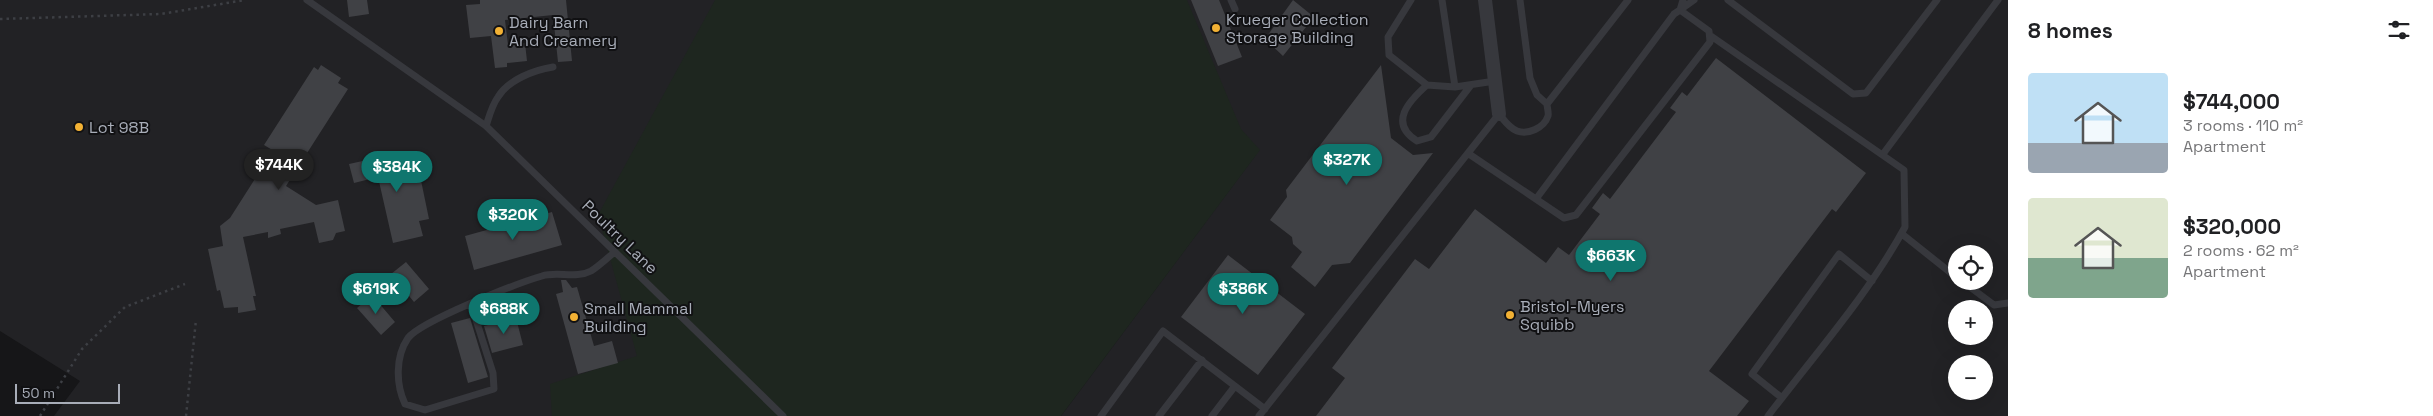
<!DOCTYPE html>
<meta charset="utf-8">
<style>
:root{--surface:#fff;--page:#f2f2f2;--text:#202124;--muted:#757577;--accent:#0f766e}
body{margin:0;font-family:"Space Grotesk",sans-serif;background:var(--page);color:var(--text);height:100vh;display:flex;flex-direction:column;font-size:19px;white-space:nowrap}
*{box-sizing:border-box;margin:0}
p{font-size:16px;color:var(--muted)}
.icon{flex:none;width:28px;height:28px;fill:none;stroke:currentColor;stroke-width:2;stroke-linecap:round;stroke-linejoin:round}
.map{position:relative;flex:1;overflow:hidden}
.sheet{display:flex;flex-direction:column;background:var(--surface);width:425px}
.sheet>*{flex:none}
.tools{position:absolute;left:1948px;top:245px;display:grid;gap:10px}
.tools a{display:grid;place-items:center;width:45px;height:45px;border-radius:50%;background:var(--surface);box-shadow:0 5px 20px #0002;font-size:25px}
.scale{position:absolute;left:15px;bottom:12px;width:105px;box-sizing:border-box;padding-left:5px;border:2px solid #a8adb8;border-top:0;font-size:14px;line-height:18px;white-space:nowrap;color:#a8adb8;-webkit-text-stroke:4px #111113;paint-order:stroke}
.price{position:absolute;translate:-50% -42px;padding:0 11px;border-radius:18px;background:var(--accent);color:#fff;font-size:16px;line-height:32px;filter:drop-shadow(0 1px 2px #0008)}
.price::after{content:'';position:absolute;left:50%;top:30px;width:15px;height:11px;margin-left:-8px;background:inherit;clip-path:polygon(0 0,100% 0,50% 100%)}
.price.active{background:#222;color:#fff}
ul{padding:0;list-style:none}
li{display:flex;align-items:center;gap:15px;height:125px;padding:0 20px}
li span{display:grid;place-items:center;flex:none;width:140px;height:100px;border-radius:5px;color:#555}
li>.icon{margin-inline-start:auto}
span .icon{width:60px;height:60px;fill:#fffc;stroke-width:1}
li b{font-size:21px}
h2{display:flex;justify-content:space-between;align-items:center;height:60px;padding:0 20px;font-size:21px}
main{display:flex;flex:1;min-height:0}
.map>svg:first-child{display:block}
.built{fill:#222225;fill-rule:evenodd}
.green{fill:#1e261f}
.building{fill:#404145}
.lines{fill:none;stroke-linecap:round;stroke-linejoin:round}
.path{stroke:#3d3f44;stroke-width:2.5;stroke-dasharray:2.5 4;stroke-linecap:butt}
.lane{stroke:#37383d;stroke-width:7}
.street{stroke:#37383d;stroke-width:14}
.poi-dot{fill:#f2b134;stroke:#111113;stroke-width:2}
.labels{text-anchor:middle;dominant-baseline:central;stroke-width:4;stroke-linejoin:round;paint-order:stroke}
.poi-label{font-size:16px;fill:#a8adb8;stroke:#111113;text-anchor:start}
.street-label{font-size:16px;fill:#a8adb8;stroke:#111113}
</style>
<main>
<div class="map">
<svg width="2008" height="416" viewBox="0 0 2008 416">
<rect width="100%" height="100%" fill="#161618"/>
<path class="built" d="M 0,0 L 2008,0 L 2008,416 L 1061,416 L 1255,156 L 999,416 L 54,416 L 80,381 L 0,331 ZM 1956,254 L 1984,254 L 1984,281 L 1956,281 ZM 1956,309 L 1984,309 L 1984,336 L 1956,336 ZM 1956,364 L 1984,364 L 1984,391 L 1956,391 Z"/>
<path class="green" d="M 715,0 L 1187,0 L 1241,129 L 1260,150 L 1061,416 L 552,416 L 550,384 L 637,356 L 598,215 Z"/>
<path class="building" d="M 347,0 L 367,0 L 369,14 L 349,17 Z
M 480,0 L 566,0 L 572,61 L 558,62 L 553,15 L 505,20 L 508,45 L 525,43 L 527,61 L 507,63 L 507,67 L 495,68 L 491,36 L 470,38 L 466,5 L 480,4 Z
M 1191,0 L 1219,0 L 1242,57 L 1218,66 Z
M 1293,0 L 1314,17 L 1283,56 L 1265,39 Z
M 1716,58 L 1866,173 L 1836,212 L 1832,209 L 1709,371 L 1749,401 L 1737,416 L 1316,416 L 1345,378 L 1332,368 L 1415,259 L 1429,269 L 1475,209 L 1546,263 L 1558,247 L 1569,255 L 1600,214 L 1592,208 L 1603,193 L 1610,199 L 1676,112 L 1670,108 L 1682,92 L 1687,96 Z
M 321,65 L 341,78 L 338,83 L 348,89 L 286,186 L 316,205 L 338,200 L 345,231 L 336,233 L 333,240 L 319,243 L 314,222 L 280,229 L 281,234 L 268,238 L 268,232 L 243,237 L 256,296 L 253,296 L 256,310 L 238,313 L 238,307 L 224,308 L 220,290 L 217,291 L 208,249 L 223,246 L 220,226 L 230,218 L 258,174 L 258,163 L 284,157 L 264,145 L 314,67 L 318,70 Z
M 1381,65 L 1391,138 L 1413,155 L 1433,153 L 1350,263 L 1332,265 L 1315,287 L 1291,267 L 1302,252 L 1293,244 L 1292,237 L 1270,220 L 1287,197 L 1286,190 Z
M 408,151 L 412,168 L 418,166 L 429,219 L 419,221 L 423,236 L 393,243 L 378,177 L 354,183 L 349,164 Z
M 552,212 L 562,245 L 474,270 L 465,236 Z
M 1228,255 L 1305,314 L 1258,375 L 1181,317 Z
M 406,262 L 429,289 L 414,302 L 391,274 Z
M 561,280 L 566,280 L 572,288 L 577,287 L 594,346 L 612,341 L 618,363 L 578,374 L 556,294 L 563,292 Z
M 372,295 L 395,322 L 381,335 L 357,308 Z
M 470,318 L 488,377 L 468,383 L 451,323 Z
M 516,318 L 523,345 L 492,353 L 484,326 Z"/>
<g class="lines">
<path class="path" d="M 0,19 L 161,14 L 245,0
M 40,416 L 82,349 L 125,307 L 185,284
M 186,416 L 196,320"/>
<path class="lane" d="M 307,0 L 486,126 L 783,416
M 1231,0 L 1235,9
M 1411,0 L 1388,37 L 1389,55 L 1427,85 L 1455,87 L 1495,81
M 1442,0 L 1455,87
M 1520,0 L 1530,78 L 1537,95 L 1547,104
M 1683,0 L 1680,10 L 1694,0
M 1728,0 L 1853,94 L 1866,93 L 1937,0
M 1711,36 L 1904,170 L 1905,227 C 1868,295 1815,354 1768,416
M 1427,85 C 1409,101 1388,123 1417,141 L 1431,137 L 1471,85
M 486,126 C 489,117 492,105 498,97 C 508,80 534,70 553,67
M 1469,154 L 1564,218 L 1576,215 L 1710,42 L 1709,31 L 1680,10 L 1674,14 L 1536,199
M 1883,154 L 1998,0
M 1902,234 L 1956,277
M 1962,281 L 1994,305 L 2008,303
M 471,304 L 493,373 L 494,389 L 425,410 L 405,404 C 396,385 395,357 408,338 C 421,321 518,283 542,276 C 557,271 576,279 591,271 C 599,266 607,258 615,252
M 1782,398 L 1752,374 L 1839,254 L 1872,281
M 1101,416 L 1163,331 L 1265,409
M 1159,416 L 1202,360
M 1212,416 L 1235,386
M 1259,416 L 1499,114 C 1504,120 1509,128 1517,131 C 1528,135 1544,128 1548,116 C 1549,113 1547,107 1547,104 L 1628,0"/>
<path class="street" d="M 1485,0 L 1499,114"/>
</g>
<g class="poi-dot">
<circle cx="1216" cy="28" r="5"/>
<circle cx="499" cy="31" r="5"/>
<circle cx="79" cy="127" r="5"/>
<circle cx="1510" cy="315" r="5"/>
<circle cx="574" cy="317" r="5"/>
</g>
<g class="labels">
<g class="poi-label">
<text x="1226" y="19">Krueger Collection<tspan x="1226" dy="18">Storage Building</tspan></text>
<text x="509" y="22">Dairy Barn<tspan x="509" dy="18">And Creamery</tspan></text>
<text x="89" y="127">Lot 98B</text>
<text x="1520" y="306">Bristol-Myers<tspan x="1520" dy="18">Squibb</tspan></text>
<text x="584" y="308">Small Mammal<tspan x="584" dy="18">Building</tspan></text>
</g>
<g class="street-label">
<text transform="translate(620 237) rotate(44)">Poultry Lane</text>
</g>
</g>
</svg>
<div class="tools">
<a><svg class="icon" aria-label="locate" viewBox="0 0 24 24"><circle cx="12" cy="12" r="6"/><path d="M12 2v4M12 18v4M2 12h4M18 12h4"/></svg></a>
<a>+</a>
<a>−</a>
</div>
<div class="scale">50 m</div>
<b class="price" style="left:1347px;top:186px">$327K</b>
<b class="price active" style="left:279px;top:191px">$744K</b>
<b class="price" style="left:397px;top:193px">$384K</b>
<b class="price" style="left:513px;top:241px">$320K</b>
<b class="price" style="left:1611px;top:282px">$663K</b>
<b class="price" style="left:376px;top:315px">$619K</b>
<b class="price" style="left:1243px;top:315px">$386K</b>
<b class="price" style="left:504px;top:335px">$688K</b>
</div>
<section class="sheet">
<h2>8 homes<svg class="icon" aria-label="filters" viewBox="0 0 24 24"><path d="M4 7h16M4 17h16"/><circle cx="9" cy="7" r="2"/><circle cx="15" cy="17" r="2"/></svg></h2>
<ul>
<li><span style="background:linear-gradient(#bfe0f5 70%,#9aa5b1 0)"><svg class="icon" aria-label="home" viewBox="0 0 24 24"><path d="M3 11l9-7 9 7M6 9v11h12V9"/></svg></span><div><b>$744,000</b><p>3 rooms · 110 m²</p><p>Apartment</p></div></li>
<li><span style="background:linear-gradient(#dfe7d0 60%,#7fa58c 0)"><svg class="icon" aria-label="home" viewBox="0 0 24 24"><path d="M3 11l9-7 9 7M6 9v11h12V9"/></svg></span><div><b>$320,000</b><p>2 rooms · 62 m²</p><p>Apartment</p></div></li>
</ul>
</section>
</main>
